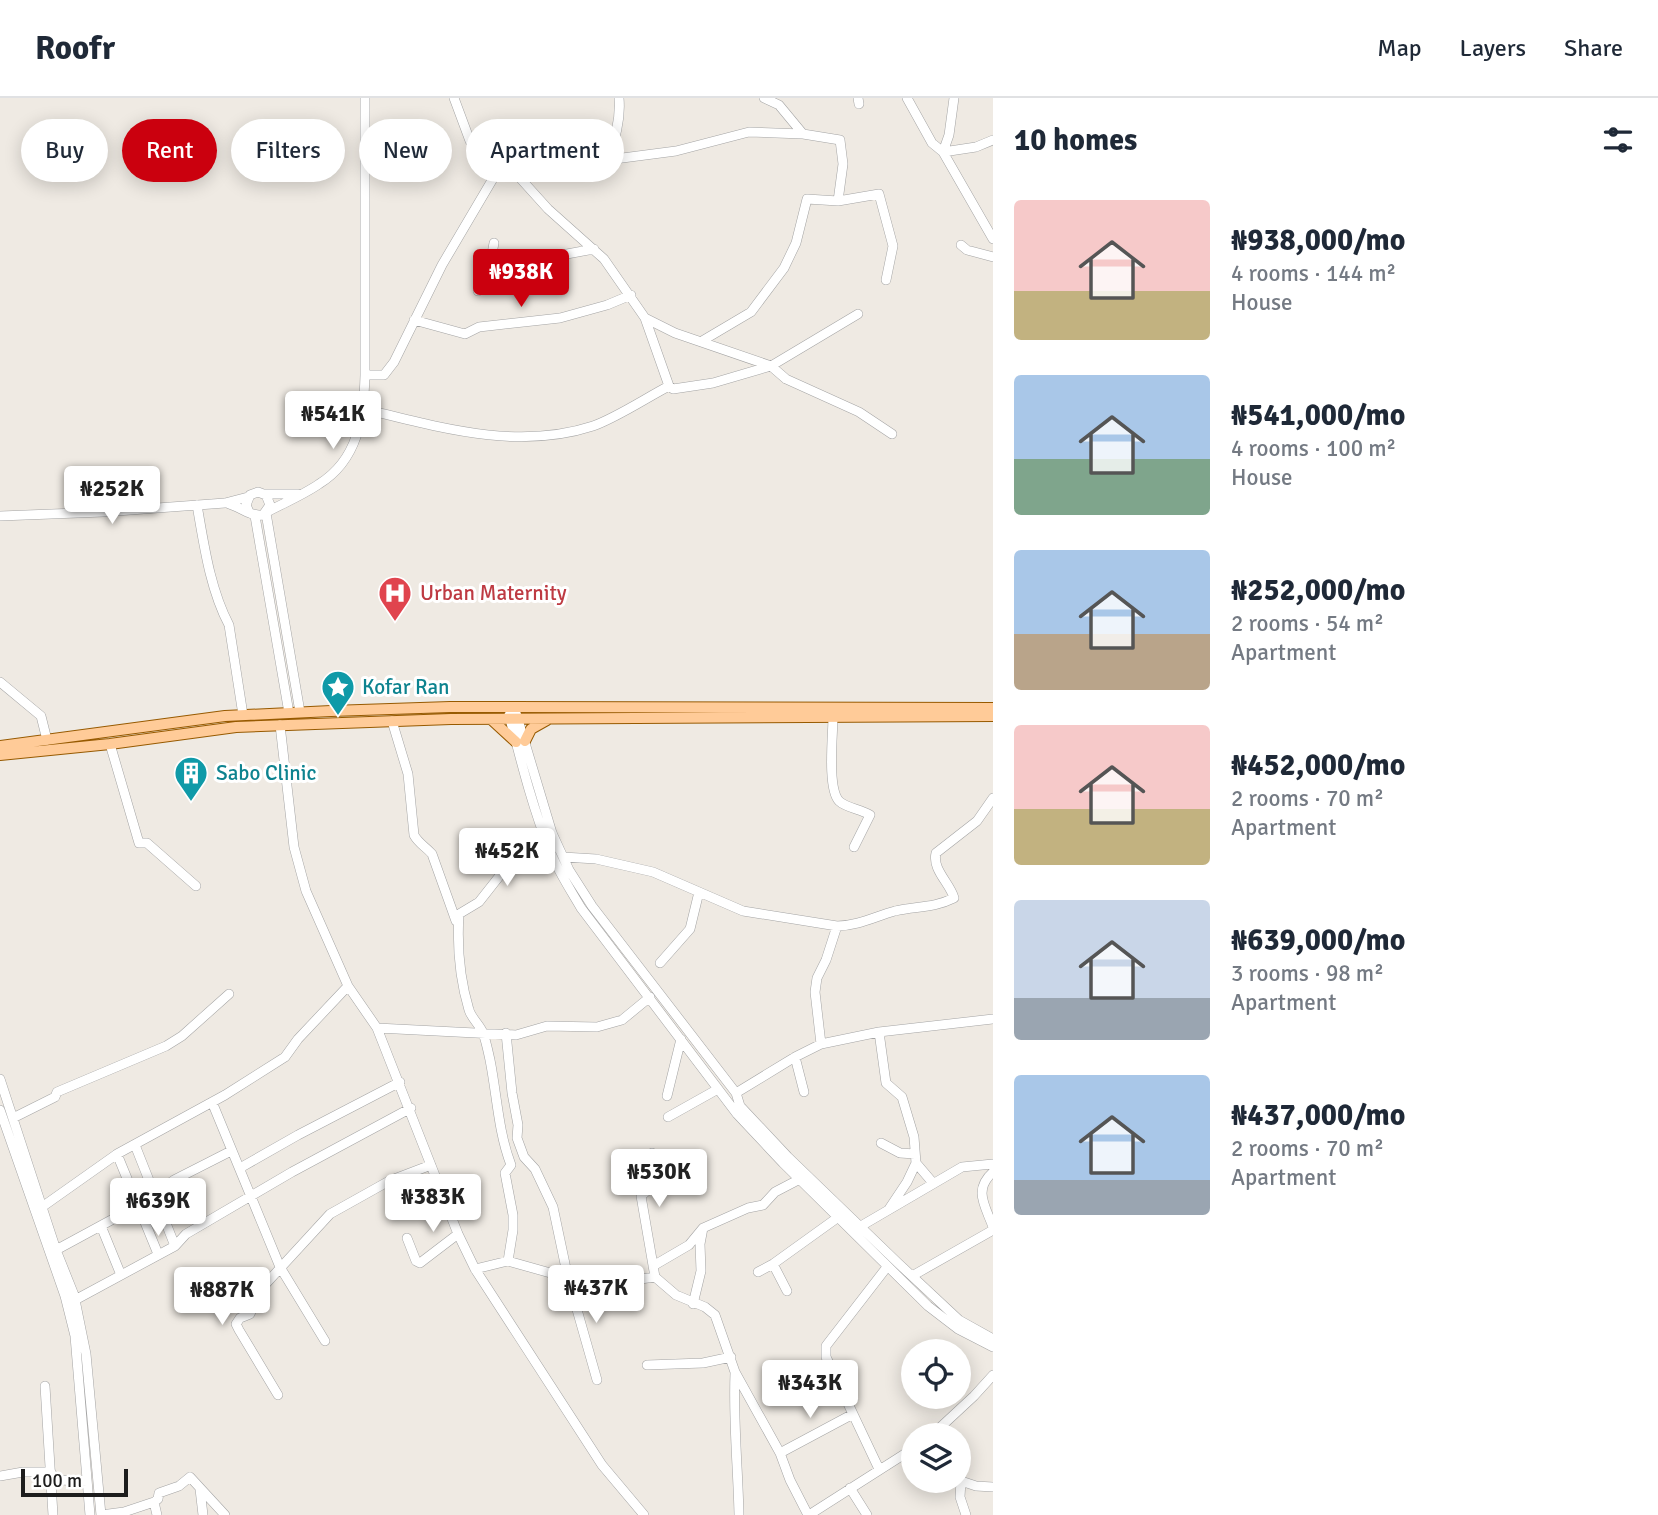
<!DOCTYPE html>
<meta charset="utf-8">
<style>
:root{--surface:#fff;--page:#f6f6f7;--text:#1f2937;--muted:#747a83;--line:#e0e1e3;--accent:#cb000e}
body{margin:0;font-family:Signika,sans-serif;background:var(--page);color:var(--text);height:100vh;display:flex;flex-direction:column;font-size:26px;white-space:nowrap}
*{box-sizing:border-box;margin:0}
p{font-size:23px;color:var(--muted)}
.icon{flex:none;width:38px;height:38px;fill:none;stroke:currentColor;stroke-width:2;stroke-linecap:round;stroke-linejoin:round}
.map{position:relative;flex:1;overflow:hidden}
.side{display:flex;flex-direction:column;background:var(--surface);width:665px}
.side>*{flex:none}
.top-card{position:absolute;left:21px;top:21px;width:665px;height:63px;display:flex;gap:14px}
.buttons{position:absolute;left:901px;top:1241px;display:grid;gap:14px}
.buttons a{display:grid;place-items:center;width:70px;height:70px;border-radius:50%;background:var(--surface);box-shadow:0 4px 18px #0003;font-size:35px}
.scale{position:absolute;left:21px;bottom:18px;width:107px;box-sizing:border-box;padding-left:7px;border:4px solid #1d1d1d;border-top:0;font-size:19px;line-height:24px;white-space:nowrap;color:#1d1d1d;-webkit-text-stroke:5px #fff;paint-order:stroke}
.price{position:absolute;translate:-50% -60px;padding:0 16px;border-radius:7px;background:#fff;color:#222;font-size:23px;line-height:46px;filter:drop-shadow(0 2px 4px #0008)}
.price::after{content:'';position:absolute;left:50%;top:42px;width:21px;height:16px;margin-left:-10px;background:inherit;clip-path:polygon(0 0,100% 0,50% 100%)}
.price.on{background:var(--accent);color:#fff}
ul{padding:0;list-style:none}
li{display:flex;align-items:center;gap:21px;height:175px;padding:0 21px}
li span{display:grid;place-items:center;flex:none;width:196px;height:140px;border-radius:7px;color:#555}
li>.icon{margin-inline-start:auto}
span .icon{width:84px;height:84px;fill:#fffc;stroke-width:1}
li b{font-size:30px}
h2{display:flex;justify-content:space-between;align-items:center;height:84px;padding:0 21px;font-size:30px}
.pill{padding:0 24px;border-radius:32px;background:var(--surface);box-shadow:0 4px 18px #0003;font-size:24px;line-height:63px}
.pill.on{background:var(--accent);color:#fff}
header{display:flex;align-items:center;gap:42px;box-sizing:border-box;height:98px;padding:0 35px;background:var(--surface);border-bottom:2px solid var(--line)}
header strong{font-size:33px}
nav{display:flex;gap:38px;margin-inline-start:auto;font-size:24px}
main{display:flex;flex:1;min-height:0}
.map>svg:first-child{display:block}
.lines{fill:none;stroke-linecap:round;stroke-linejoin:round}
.minor-casing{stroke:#a4a4a4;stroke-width:10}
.major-casing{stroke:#975a00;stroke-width:12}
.minor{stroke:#fff;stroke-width:9}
.major{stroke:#ffcb98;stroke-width:10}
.labels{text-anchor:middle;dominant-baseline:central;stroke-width:6;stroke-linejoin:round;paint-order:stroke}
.health-label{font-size:21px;fill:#be3a42;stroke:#fff;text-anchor:start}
.culture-label{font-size:21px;fill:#0d838f;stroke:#fff;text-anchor:start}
</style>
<header>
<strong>Roofr</strong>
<nav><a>Map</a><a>Layers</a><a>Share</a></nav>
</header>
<main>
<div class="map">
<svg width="993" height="1417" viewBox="0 0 993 1417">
<rect width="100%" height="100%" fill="#efeae3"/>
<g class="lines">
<defs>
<path id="minor" d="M 454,0 L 470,43 L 520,80 L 548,111 L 604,161 L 645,220 L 669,288
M 764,0 L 779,7 L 803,36
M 858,0 L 859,6
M 907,0 L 932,45 L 943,54 L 993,141
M 943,54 L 949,37 L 954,0
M 943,54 L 976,49 L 993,42
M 607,62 C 615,42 621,22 619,0
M 520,80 L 566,64 L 607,62 L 676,53 L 749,34 L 803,36 L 840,42 L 843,66 L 838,103
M 961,147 L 967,152 L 993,159
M 491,161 L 511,158 L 540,161 L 594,151
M 478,193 L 491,161 L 494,145
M 645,220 L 675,235 L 771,268 L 786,281 L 859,314 L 892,336
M 414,222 L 465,236 L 479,229 L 560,220 L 607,207 L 631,197
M 702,243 L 751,214 L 784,170 L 796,145 L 807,101 L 838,103 L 879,96 L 893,148 L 886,182
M 365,277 L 384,277 L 394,264 L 442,167 L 501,67
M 364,311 C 438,329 517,353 593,328 C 616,320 646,300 669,288 L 673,291 L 713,285 L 771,268 L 858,216
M 264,396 L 298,396
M 229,406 C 240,409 251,419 263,417 L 270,407 L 266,397 L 258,394 L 250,397 L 246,407 L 249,414
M 197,407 C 204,447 210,491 229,527 L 243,617
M 267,414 C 284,405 303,397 319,386 C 358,362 364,319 365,277 L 365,0
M 266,415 L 300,614
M 0,418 L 103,414 L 225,405 L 248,399
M 255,418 L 289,615
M 0,584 L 41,618 L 47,642
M 516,615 L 552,735 L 569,772 L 592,808 L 736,995 L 740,1008 L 788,1059 L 898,1165 L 959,1222 L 993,1241
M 509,617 C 521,663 532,708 550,753 C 558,773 570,791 581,810 L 737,1016 L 783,1065 L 928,1208 L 958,1231 L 993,1249
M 833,619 C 833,636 827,690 839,703 C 846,710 861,711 870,717 L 854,749
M 392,623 L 408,676 L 414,737 C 418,745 426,749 432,756 L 456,823
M 280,627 L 294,749 L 306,793 L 348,888 L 377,930 L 458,1136 L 475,1171 L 602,1367 L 644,1417
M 110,646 L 139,745 L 147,745 L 196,788
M 563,759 L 596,761 L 653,774 L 743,813 L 837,828 C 858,828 876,818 895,813 C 916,808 934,810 954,800 C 950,785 932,772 936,755 L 977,723 L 993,700
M 660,865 L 690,831 L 699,794
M 377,930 L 516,937 L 547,928 L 597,929 L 622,922 L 650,899
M 879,934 L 886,985 L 902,999 L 914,1039 L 916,1065 L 907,1084 L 889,1111
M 506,935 L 512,995 L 518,1027 L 517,1040 L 524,1059 L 535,1071 L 553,1109 L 568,1180 L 597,1282
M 821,946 L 815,894 L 817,880 L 826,862 L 837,828
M 795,959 L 804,994
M 0,981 L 56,1152 L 74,1197 L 86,1256 L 101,1417 L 124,1414 L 154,1404
M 736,995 L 795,959 L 821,946 L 879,934 L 993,921
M 667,998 L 681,941
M 212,1004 L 280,1169 L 325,1243
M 0,1012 L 65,1198 L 75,1238 L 90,1417
M 668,1019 L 718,991
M 13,1020 L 55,999 L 57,994 L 166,948 L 182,938 L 229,896
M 881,1045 L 900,1055 L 915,1056
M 135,1047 L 175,1148
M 652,1055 L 656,1067 L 653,1088 L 641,1098 L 655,1179 L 676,1197 L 705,1209 L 715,1217 L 735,1274 L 780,1355 L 790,1382 L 808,1417
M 117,1056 L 158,1156
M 916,1065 L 933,1085
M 240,1070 L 298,1037 L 400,984
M 993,1074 C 973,1092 985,1107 993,1129
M 42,1109 L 117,1056 L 225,997 L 285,959 L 298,941 L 348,888
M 101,1128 L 121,1177
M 861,1128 L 962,1069 L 993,1066
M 703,1130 L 748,1110 L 763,1107 L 775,1094 L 798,1082
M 407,1140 L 416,1163 L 420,1165 L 458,1136
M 56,1152 L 139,1107 L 174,1082 L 231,1053
M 508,1163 L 568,1180 L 604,1186 L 655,1179
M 773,1166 L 787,1193
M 653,1168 L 689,1147 L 703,1130 L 700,1146 L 701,1173 L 693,1206
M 475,1171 L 508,1163 L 513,1132 L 513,1117 L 505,1075 L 511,1067 C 498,1033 497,997 490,962 C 488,953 486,943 483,935 C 480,927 472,921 469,912 C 460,882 457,847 459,816 L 479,804 L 505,771 L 551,754
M 758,1174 L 773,1166 L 837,1120
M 912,1178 L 993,1132
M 75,1202 L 175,1148 L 186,1136 L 292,1074 L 411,1010
M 647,1267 L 703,1265 L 731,1259
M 735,1275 C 733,1322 738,1370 739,1417
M 45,1288 L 53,1417
M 278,1297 L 239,1232 L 236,1226 L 240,1220 L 250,1216 L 261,1191 L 330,1116 L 389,1083 L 431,1067
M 932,1337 L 974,1298 L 993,1277
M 780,1355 L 853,1316
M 879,1371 L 826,1259 L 826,1248 L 829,1244 L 887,1169
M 52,1376 L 56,1382 L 87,1383
M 0,1378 L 23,1374 L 51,1374
M 850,1390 L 867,1417
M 200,1391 L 203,1417
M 157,1417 L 154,1404 L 158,1401 L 159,1395 L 179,1388 L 190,1379 L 225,1417
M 809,1417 L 914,1350
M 966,1417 L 960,1399 L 961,1383 L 976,1388 L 993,1389"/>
<path id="major" d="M 491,621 L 516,644
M 525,643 L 531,631 L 547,622
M 0,648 L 225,618 L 331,613 L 450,609 L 993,610
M 0,657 L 110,646 L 236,629 L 451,621 L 993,618"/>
</defs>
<use href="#minor" class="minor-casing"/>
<use href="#major" class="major-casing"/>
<use href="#minor" class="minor"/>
<use href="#major" class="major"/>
</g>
<defs>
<symbol id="hospital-pin" viewBox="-11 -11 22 30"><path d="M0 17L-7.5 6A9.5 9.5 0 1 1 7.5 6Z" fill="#e0444e" stroke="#fff"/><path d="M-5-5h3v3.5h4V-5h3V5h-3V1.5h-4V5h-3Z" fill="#fff"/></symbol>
<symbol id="sight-pin" viewBox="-11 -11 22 30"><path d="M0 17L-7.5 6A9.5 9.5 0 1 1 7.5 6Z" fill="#0f9aa8" stroke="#fff"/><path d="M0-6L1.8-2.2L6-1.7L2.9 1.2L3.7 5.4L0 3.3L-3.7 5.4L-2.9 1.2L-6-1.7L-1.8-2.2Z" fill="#fff"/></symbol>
<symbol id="building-pin" viewBox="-11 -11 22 30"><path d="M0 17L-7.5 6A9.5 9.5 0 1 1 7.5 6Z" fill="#0f9aa8" stroke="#fff"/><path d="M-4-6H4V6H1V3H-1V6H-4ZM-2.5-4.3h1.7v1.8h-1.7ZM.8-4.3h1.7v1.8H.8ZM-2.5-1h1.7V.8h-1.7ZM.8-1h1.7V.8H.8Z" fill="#fff"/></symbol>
</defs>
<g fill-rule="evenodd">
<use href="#hospital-pin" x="376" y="476" width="38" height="52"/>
<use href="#sight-pin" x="319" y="570" width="38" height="52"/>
<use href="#building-pin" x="172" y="656" width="38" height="52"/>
</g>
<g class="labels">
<g class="health-label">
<text x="420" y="495">Urban Maternity</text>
</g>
<g class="culture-label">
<text x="362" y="589">Kofar Ran</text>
<text x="216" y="675">Sabo Clinic</text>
</g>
</g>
</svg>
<div class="buttons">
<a><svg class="icon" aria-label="locate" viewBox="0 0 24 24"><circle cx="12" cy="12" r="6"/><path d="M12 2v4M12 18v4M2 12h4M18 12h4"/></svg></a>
<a><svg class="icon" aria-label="layers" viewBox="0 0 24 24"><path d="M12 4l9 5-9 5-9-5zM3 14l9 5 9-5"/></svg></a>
</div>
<div class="scale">100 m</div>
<b class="price on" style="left:521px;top:211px">₦938K</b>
<b class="price" style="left:333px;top:353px">₦541K</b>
<b class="price" style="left:112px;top:428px">₦252K</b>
<b class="price" style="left:507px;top:790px">₦452K</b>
<b class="price" style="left:659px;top:1111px">₦530K</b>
<b class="price" style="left:433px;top:1136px">₦383K</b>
<b class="price" style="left:158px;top:1140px">₦639K</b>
<b class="price" style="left:596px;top:1227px">₦437K</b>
<b class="price" style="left:222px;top:1229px">₦887K</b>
<b class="price" style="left:810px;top:1322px">₦343K</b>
<div class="top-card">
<a class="pill">Buy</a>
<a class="pill on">Rent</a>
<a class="pill">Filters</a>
<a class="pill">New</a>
<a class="pill">Apartment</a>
</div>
</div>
<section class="side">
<h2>10 homes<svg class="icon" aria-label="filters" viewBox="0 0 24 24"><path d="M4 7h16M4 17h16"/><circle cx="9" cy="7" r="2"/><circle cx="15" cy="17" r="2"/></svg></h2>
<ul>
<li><span style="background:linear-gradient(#f6c9c9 65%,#c2b280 0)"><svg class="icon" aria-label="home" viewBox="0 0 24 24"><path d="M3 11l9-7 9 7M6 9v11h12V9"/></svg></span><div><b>₦938,000/mo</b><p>4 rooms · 144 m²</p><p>House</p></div></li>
<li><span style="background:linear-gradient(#a9c7e8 60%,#7fa58c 0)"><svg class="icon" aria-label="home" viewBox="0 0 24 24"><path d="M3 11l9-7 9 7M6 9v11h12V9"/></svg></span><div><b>₦541,000/mo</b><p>4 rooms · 100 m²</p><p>House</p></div></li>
<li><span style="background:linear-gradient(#a9c7e8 60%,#b9a48a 0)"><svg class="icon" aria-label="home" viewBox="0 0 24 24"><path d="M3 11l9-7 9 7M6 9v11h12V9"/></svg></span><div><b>₦252,000/mo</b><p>2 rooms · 54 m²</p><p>Apartment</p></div></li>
<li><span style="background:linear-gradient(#f6c9c9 60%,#c2b280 0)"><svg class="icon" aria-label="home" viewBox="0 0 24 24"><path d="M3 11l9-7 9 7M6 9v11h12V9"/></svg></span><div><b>₦452,000/mo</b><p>2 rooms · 70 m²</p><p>Apartment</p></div></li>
<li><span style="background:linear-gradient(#c9d6e8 70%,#9aa5b1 0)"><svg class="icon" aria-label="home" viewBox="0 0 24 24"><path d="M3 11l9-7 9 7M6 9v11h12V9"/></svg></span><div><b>₦639,000/mo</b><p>3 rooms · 98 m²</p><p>Apartment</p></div></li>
<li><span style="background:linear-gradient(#a9c7e8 75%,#9aa5b1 0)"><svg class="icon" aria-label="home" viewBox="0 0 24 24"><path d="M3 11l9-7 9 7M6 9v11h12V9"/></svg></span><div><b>₦437,000/mo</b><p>2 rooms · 70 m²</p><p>Apartment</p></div></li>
</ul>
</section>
</main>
